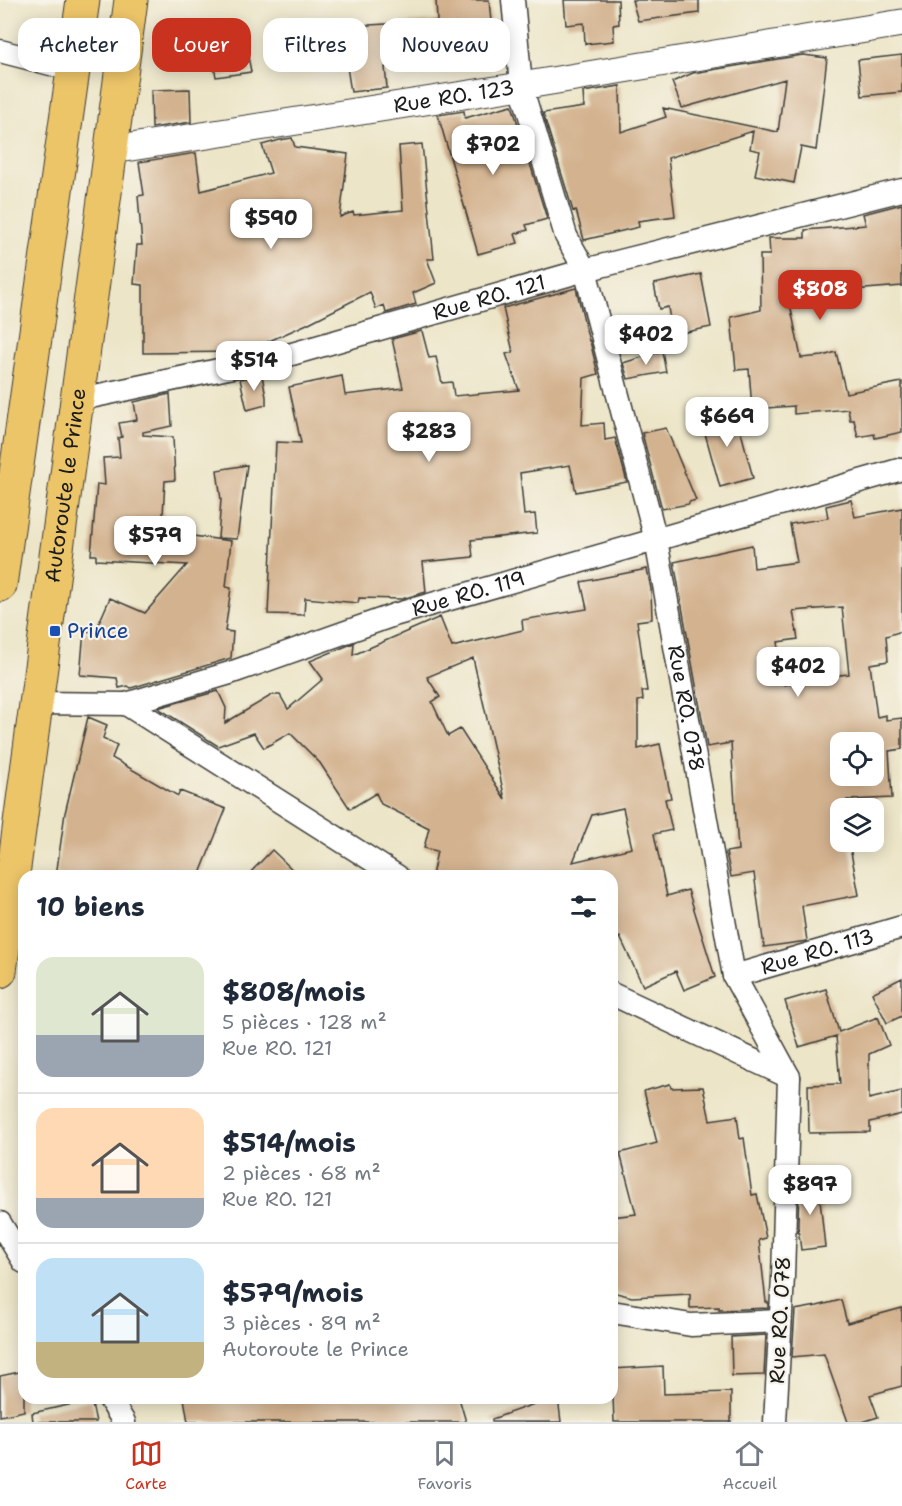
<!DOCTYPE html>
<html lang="fr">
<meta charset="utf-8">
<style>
:root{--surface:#fff;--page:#f2f2f3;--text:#1f2937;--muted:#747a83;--line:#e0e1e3;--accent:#c8321e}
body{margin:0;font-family:"Shantell Sans",sans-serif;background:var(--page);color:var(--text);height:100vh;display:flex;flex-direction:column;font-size:22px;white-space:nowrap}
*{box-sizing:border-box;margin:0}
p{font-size:20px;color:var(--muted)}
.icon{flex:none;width:33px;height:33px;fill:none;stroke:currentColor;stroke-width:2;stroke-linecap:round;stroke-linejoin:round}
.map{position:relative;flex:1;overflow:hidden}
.drawer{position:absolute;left:18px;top:870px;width:600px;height:534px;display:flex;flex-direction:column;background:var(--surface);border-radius:18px;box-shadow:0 3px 15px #0003}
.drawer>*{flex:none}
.guide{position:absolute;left:18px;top:18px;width:600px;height:54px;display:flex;gap:12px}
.tools{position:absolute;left:830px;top:732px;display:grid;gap:12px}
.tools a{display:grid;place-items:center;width:54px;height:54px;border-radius:12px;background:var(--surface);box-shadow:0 3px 15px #0003;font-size:30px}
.price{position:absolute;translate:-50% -51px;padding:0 14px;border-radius:12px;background:#fff;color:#222;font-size:20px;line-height:39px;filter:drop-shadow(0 2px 3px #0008)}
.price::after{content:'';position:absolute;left:50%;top:36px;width:18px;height:14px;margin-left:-9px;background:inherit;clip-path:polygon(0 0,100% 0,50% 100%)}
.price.active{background:var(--accent);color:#fff}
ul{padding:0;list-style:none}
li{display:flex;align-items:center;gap:18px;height:150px;padding:0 18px}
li+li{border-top:2px solid var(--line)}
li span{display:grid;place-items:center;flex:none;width:168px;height:120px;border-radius:18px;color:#555}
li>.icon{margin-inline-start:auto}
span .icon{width:72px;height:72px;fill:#fffc;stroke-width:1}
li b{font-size:26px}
h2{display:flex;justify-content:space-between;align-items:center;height:72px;padding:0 18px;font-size:26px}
.tag{padding:0 21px;border-radius:18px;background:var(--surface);box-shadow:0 3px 15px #0003;font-size:21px;line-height:54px}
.tag.active{background:var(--accent);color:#fff}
.tab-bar{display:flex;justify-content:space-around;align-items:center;height:84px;border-top:2px solid var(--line);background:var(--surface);font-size:16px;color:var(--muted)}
.tab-bar a{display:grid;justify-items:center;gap:3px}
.tab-bar .active{color:var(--accent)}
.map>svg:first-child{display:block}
.building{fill:#d3b28f;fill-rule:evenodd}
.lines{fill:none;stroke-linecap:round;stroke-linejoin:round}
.minor-casing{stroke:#3b3a36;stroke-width:25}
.tertiary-casing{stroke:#3b3a36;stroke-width:29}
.primary-casing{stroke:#3b3a36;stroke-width:35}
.minor{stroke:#fff;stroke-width:22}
.tertiary{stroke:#fff;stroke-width:27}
.primary{stroke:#edc569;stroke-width:33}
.transit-dot{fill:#1a4fb4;stroke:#f7f3e8;stroke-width:2}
.labels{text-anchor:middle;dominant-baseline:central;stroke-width:4.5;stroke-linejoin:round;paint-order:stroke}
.street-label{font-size:21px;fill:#1c1c1c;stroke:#f7f3e8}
.transit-label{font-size:21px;fill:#164399;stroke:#f7f3e8;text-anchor:start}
</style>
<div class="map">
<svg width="902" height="1422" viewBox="0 0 902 1422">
<rect width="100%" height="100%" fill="#f7f3e8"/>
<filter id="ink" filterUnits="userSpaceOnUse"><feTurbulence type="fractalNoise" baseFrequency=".0167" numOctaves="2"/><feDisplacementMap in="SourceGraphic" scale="12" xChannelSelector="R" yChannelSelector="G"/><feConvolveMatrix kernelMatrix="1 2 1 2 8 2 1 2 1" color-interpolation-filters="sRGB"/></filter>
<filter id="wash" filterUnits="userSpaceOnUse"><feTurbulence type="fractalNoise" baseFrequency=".008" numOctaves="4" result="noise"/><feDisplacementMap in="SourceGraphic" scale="24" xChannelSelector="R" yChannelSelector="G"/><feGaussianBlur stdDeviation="1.35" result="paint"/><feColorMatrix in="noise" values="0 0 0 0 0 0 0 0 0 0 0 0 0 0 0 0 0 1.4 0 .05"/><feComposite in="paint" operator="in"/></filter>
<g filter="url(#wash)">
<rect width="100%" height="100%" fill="#ece5c8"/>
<g id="blocks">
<path class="building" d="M 436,0 L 489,0 L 493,43 L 410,50 L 410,65 L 385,67 L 387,88 L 351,92 L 347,67 L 303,70 L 301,29 L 437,21 Z
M 564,0 L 618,0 L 619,24 L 613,25 L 614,41 L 585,44 L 584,23 L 566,25 Z
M 632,0 L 699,0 L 699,13 L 638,21 Z
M 245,39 L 251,72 L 216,77 L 210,44 Z
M 803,55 L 827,58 L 816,150 L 801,147 L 794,183 L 755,175 L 760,151 L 750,149 L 753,131 L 668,158 L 675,216 L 638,221 L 639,227 L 584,240 L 576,210 L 573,211 L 543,113 L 584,107 L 583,92 L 620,86 L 621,132 L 666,117 L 663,108 L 778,132 L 785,79 L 682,108 L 672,82 L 693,73 Z
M 902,55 L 902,92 L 862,96 L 858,60 Z
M 190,89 L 191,122 L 152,128 L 151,90 Z
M 512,105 L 547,219 L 526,225 L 528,230 L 515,234 L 518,243 L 478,254 L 438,115 L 464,111 L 465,118 Z
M 292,138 L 295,147 L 348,154 L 340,217 L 353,212 L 354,215 L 403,210 L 399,146 L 422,144 L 434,259 L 427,259 L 436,283 L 413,293 L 416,304 L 386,313 L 384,305 L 376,309 L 370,292 L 307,324 L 256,347 L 256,348 L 237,352 L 143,353 L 143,285 L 134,284 L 137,245 L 142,245 L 138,196 L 144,195 L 139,162 L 196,153 L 201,191 L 271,173 L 262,145 L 280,140 Z
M 902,204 L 902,286 L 803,294 L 803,299 L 789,299 L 801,358 L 823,356 L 836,352 L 846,393 L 902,382 L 902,432 L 875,438 L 874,434 L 858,437 L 854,420 L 850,420 L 848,409 L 794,414 L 794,406 L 752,409 L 749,369 L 736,370 L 731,317 L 761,310 L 760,255 L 770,255 L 769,238 L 805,238 L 805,230 L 866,225 L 863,214 Z
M 701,274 L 711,327 L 672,335 L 668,307 L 659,309 L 654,284 Z
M 576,288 L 589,341 L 590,341 L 598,374 L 584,378 L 582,425 L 604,423 L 605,440 L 615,438 L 627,482 L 576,492 L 570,465 L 520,473 L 524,515 L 535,514 L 537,533 L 471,540 L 473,557 L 423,562 L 426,592 L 402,599 L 359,598 L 358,603 L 305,598 L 304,615 L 268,614 L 276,442 L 301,443 L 289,387 L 342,376 L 345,395 L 403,388 L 392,339 L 422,331 L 429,358 L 436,357 L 442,383 L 452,382 L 454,396 L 519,390 L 506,354 L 513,352 L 503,308 Z
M 662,351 L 666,372 L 628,379 L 623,363 Z
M 262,375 L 266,397 L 266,405 L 247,410 L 240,379 Z
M 170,394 L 172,426 L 143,432 L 143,435 L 173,437 L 175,480 L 165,481 L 162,532 L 231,541 L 226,587 L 231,588 L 225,631 L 233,632 L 231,658 L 131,688 L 128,686 L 119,688 L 117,678 L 80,675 L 84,631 L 95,632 L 110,598 L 145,613 L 187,565 L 96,560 L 96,555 L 91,555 L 97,484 L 105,485 L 103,458 L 120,457 L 118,438 L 122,437 L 119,423 L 137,420 L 134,402 Z
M 735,409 L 753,478 L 720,487 L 701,419 Z
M 666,428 L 696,500 L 689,502 L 689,504 L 662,509 L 642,433 Z
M 247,465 L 237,539 L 218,538 L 221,500 L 217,470 Z
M 851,500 L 855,517 L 902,508 L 902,631 L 886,636 L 888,661 L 870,664 L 877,717 L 886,715 L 886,720 L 902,718 L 902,749 L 889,751 L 892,798 L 847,800 L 847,808 L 840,808 L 840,842 L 849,842 L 859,895 L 802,906 L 807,941 L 764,947 L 754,873 L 731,877 L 726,852 L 738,850 L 731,743 L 707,747 L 674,562 L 752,545 L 754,568 L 797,562 L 790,524 L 828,518 L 826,506 ZM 842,607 L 849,674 L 830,676 L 831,678 L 784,685 L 778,642 L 798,639 L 793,611 ZM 840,742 L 873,742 L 873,776 L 840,776 Z
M 647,569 L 651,589 L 652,619 L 637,621 L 647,691 L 642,691 L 643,700 L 638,701 L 638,749 L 660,744 L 671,798 L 665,799 L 672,830 L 654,834 L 667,896 L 688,890 L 715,977 L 684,990 L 676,971 L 643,986 L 620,937 L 612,941 L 612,876 L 432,876 L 437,851 L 424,848 L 429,828 L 381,804 L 376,793 L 350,809 L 320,763 L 290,733 L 264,748 L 254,733 L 218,746 L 158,708 L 218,691 L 226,708 L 225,723 L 272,695 L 280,695 L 288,709 L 323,679 L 310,661 L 349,645 L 354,643 L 353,655 L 440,617 L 452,647 L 523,630 L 522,620 L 587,609 L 581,582 ZM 473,658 L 485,710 L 505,799 L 460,729 L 448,736 L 432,702 L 440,697 L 427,677 ZM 623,808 L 632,848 L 573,862 L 592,815 Z
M 88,717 L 107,725 L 103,738 L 117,745 L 112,758 L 178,796 L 180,791 L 226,809 L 199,876 L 56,876 L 65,813 Z
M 272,850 L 299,876 L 247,876 Z
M 902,978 L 902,1016 L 887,1023 L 872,993 Z
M 826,989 L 839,1032 L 878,1017 L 889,1045 L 869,1054 L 869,1099 L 902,1091 L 902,1114 L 870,1122 L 870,1132 L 809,1133 L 808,1085 L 840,1084 L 836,1036 L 799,1047 L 785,1001 Z
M 670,1084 L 671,1088 L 703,1087 L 710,1120 L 737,1116 L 740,1139 L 744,1138 L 752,1195 L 757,1194 L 766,1238 L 759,1240 L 766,1302 L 768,1302 L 768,1308 L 719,1310 L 719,1307 L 690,1308 L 690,1294 L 632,1297 L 612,1292 L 612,1217 L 636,1214 L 620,1153 L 657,1143 L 644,1091 Z
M 818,1180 L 825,1247 L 801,1250 L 798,1226 L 799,1182 Z
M 841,1300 L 847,1323 L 902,1308 L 902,1386 L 870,1395 L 878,1417 L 862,1422 L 848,1422 L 824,1354 L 792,1357 L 795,1310 L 817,1306 Z
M 766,1335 L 764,1375 L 732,1376 L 731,1337 Z
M 663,1366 L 664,1394 L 731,1392 L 731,1422 L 614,1422 L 612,1369 Z
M 24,1371 L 24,1411 L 0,1416 L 0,1376 Z
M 184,1398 L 459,1398 L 466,1422 L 188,1422 Z
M 551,1398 L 558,1398 L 561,1422 L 492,1422 L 492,1419 Z
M 91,1400 L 96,1422 L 33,1422 L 32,1413 Z"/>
</g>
</g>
<g filter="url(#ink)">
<use href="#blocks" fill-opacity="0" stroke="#3b3a36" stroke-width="1.5"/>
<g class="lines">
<defs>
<g id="minor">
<path id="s1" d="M 513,0 L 521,86 L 566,236 L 585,270 L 656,540 L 734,976 L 789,1077 L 783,1277 L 775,1422"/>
<path d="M 0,51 L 74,70"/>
<path id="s2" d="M 76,400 L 285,356 L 585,270 L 902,190"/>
<path id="s3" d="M 36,703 L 126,704 L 230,673 L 394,615 L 902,469"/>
<path d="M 126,704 L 397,876"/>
<path id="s4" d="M 734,976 L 902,927"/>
<path d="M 612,994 L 789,1077"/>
<path d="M 0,1223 L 24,1262"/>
<path d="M 612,1312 L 691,1325 L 780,1321"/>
<path d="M 109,1398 L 124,1422"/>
</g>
<g id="tertiary">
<path id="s5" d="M 112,150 L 521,86 L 902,23"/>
</g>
<g id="primary">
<path d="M 0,585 L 83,0"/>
<path id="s6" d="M 0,971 L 131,0"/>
</g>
</defs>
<use href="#minor" class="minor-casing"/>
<use href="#tertiary" class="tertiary-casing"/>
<use href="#primary" class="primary-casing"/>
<use href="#minor" class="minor"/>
<use href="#tertiary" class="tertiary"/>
<use href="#primary" class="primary"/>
</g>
</g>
<rect class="transit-dot" x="49" y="625" width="12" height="12" rx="3"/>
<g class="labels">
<g class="street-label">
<text stroke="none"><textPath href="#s5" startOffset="346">Rue RO. 123</textPath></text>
<text stroke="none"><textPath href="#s2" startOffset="426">Rue RO. 121</textPath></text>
<text stroke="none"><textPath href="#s6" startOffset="490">Autoroute le Prince</textPath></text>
<text stroke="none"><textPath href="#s3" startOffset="450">Rue RO. 119</textPath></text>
<text stroke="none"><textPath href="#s1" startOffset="732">Rue RO. 078</textPath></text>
<text stroke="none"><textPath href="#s4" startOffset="87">Rue RO. 113</textPath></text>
<text transform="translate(780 1320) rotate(-87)">Rue RO. 078</text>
</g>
<g class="transit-label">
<text x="67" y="631">Prince</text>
</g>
</g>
</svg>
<div class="tools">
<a><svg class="icon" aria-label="locate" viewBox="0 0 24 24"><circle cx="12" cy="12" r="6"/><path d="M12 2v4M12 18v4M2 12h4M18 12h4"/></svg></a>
<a><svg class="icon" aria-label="layers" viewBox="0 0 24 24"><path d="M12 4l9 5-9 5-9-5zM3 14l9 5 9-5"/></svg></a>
</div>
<b class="price" style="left:493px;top:176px">$702</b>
<b class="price" style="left:271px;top:250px">$590</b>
<b class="price active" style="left:820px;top:321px">$808</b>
<b class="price" style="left:646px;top:366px">$402</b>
<b class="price" style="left:254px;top:392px">$514</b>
<b class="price" style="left:727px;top:448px">$669</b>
<b class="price" style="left:429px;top:463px">$283</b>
<b class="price" style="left:155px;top:567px">$579</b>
<b class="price" style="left:798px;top:698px">$402</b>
<b class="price" style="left:810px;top:1216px">$897</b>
<div class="guide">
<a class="tag">Acheter</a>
<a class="tag active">Louer</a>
<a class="tag">Filtres</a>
<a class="tag">Nouveau</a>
</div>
<section class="drawer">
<h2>10 biens<svg class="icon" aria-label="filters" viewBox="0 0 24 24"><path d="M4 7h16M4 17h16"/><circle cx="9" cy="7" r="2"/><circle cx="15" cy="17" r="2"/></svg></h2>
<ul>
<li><span style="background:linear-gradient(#dfe7d0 65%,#9aa5b1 0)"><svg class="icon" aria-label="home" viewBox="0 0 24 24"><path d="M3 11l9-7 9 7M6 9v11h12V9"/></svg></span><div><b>$808/mois</b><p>5 pièces · 128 m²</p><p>Rue RO. 121</p></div></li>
<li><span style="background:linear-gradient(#ffd9b3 75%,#9aa5b1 0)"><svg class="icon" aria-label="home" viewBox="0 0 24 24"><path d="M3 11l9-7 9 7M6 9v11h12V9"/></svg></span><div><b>$514/mois</b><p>2 pièces · 68 m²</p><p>Rue RO. 121</p></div></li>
<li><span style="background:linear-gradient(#bfe0f5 70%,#c2b280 0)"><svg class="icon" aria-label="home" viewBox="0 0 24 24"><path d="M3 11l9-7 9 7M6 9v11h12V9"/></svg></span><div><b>$579/mois</b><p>3 pièces · 89 m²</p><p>Autoroute le Prince</p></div></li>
</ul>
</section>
</div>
<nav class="tab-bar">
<a class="active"><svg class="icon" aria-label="map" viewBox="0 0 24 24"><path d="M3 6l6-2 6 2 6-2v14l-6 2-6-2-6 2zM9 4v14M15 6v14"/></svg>Carte</a>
<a><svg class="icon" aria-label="saved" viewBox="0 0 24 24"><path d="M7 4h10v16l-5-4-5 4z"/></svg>Favoris</a>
<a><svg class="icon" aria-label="home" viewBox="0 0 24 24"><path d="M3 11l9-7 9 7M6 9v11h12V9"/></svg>Accueil</a>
</nav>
